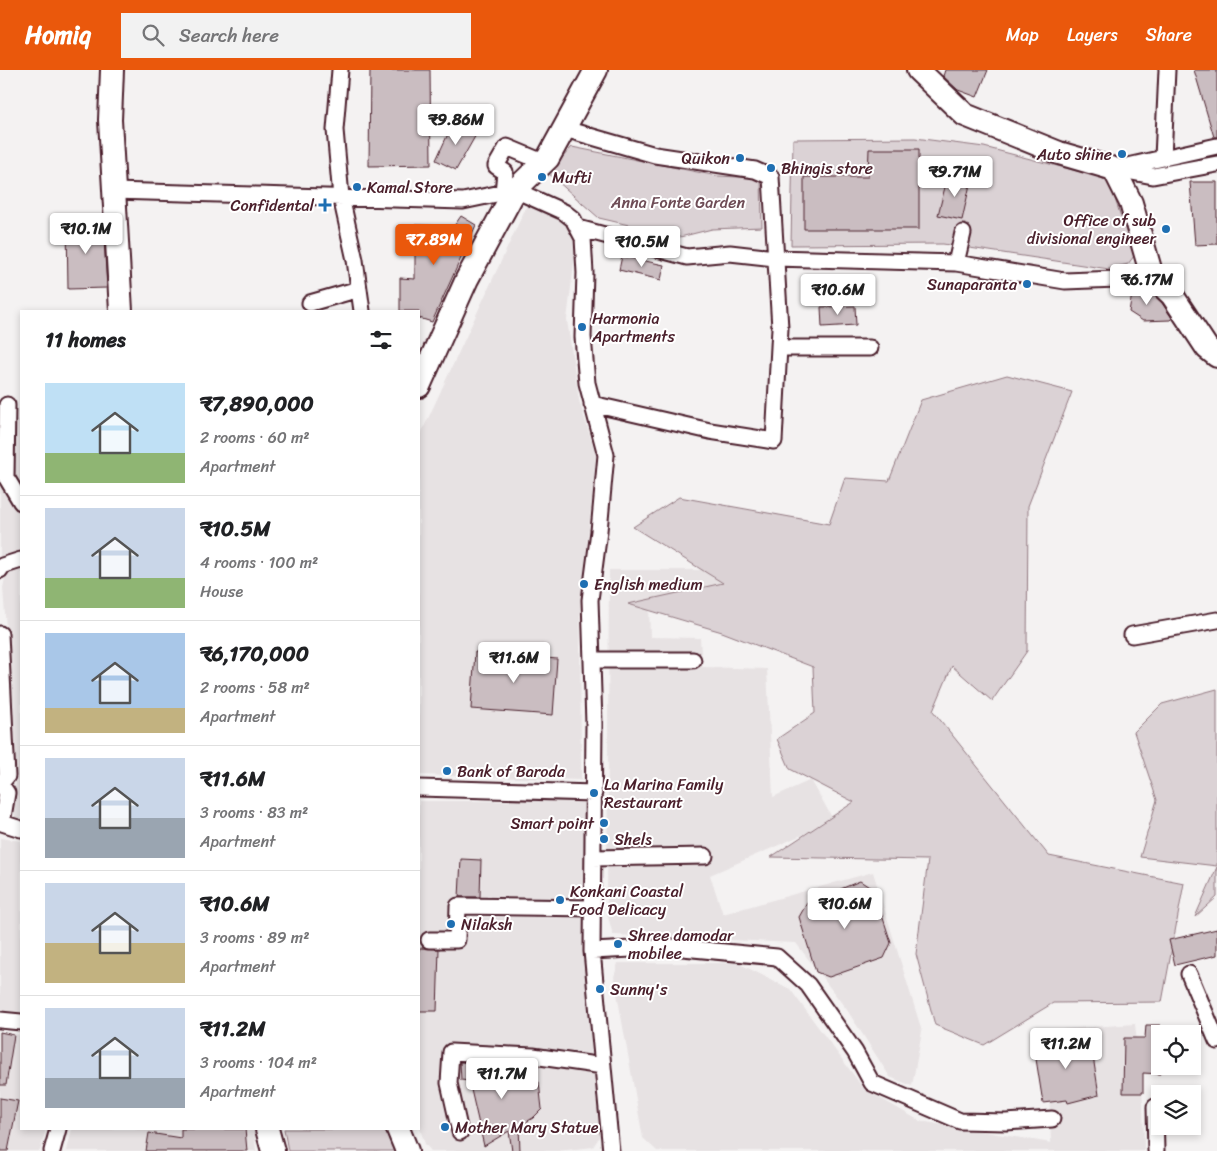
<!DOCTYPE html>
<meta charset="utf-8">
<style>
:root{--surface:#fff;--page:#f2f2f2;--text:#202124;--muted:#757577;--line:#e0e0e0;--accent:#ea580c}
body{margin:0;font-family:Sriracha,sans-serif;background:var(--page);color:var(--text);height:100vh;display:flex;flex-direction:column;font-size:19px;white-space:nowrap}
*{box-sizing:border-box;margin:0}
p{font-size:16px;color:var(--muted)}
.icon{flex:none;width:28px;height:28px;fill:none;stroke:currentColor;stroke-width:2;stroke-linecap:round;stroke-linejoin:round}
.map{position:relative;flex:1;overflow:hidden}
.sheet{position:absolute;left:20px;top:240px;width:400px;height:820px;display:flex;flex-direction:column;background:var(--surface);border-radius:0px;box-shadow:0 2px 8px #0003}
.sheet>*{flex:none}
.fabs{position:absolute;left:1151px;top:955px;display:grid;gap:10px}
.fabs a{display:grid;place-items:center;width:50px;height:50px;border-radius:0px;background:var(--surface);box-shadow:0 2px 8px #0003;font-size:25px}
.price{position:absolute;translate:-50% -42px;padding:0 11px;border-radius:5px;background:#fff;color:#222;font-size:16px;line-height:32px;filter:drop-shadow(0 1px 2px #0008)}
.price::after{content:'';position:absolute;left:50%;top:30px;width:15px;height:11px;margin-left:-8px;background:inherit;clip-path:polygon(0 0,100% 0,50% 100%)}
.price.active{background:var(--accent);color:#fff}
ul{padding:0;list-style:none}
li{display:flex;align-items:center;gap:15px;height:125px;padding:0 25px}
li+li{border-top:1px solid var(--line)}
li span{display:grid;place-items:center;flex:none;width:140px;height:100px;border-radius:0px;color:#555}
li>.icon{margin-inline-start:auto}
span .icon{width:60px;height:60px;fill:#fffc;stroke-width:1}
li b{font-size:21px}
h2{display:flex;justify-content:space-between;align-items:center;height:60px;padding:0 25px;font-size:21px}
header{display:flex;align-items:center;gap:30px;box-sizing:border-box;height:70px;padding:0 25px;background:var(--accent);color:#fff}
header strong{font-size:24px}
nav{display:flex;gap:28px;margin-inline-start:auto;font-size:18px}
.search{width:350px;height:45px;background:var(--page);display:flex;align-items:center;gap:12px;box-sizing:border-box;padding:0 18px;border-radius:0px;color:var(--muted);font-size:19px}
.map>svg:first-child{display:block}
.built{fill:#e7e2e3}
.green{fill:#dbd2d5;stroke:#927880}
.building{fill:#cabdc1;stroke:#4a1f2b}
.lines{fill:none;stroke-linecap:round;stroke-linejoin:round}
.street-casing{stroke:#4a1f2b;stroke-width:19}
.secondary-casing{stroke:#4a1f2b;stroke-width:26}
.street{stroke:#fff;stroke-width:15}
.secondary{stroke:#fff;stroke-width:22}
.poi-dot{fill:#1f6fb2;stroke:#fff;stroke-width:2}
.labels{text-anchor:middle;dominant-baseline:central;stroke-width:4;stroke-linejoin:round;paint-order:stroke}
.poi-label{font-size:16px;fill:#4a1f2b;stroke:#fff;text-anchor:start}
.park-label{font-size:16px;fill:#6e4c56;stroke:#fff}
</style>
<header>
<strong>Homiq</strong>
<div class="search"><svg class="icon" aria-label="search" viewBox="0 0 24 24"><circle cx="10" cy="10" r="6"/><path d="M15 15l6 6"/></svg>Search here</div>
<nav><a>Map</a><a>Layers</a><a>Share</a></nav>
</header>
<div class="map">
<svg width="1217" height="1081" viewBox="0 0 1217 1081">
<rect width="100%" height="100%" fill="#f4f2f2"/>
<filter id="ink" filterUnits="userSpaceOnUse"><feTurbulence type="fractalNoise" baseFrequency=".02" numOctaves="2"/><feDisplacementMap in="SourceGraphic" scale="10" xChannelSelector="R" yChannelSelector="G"/><feConvolveMatrix kernelMatrix="1 2 1 2 8 2 1 2 1" color-interpolation-filters="sRGB"/></filter>
<g filter="url(#ink)">
<path class="built" d="M 528,133 L 570,153 L 577,169 L 567,250 L 579,330 L 597,388 L 580,539 L 581,710 L 419,705 L 419,368 Z
M 0,349 L 21,350 L 21,481 L 5,485 L 0,489 Z
M 21,496 L 21,755 L 16,754 L 13,737 L 17,705 L 3,518 L 7,498 Z
M 609,500 L 721,500 L 721,533 L 649,534 L 650,567 L 700,568 L 702,597 L 767,599 L 773,727 L 811,710 L 834,751 L 710,805 L 723,844 L 873,802 L 922,961 L 912,1016 L 890,1007 L 847,940 L 796,873 L 613,865 L 607,843 Z
M 419,731 L 588,731 L 584,831 L 464,830 L 464,847 L 588,847 L 602,1063 L 593,1077 L 557,1081 L 431,1081 L 425,1074 L 419,1056 Z
M 0,768 L 21,771 L 21,948 L 0,945 Z
M 618,893 L 738,893 L 790,919 L 864,1019 L 920,1051 L 1051,1073 L 1047,960 L 1135,954 L 1143,1032 L 1144,1081 L 657,1081 L 643,1068 L 614,907 Z
M 0,962 L 21,965 L 21,1059 L 46,1059 L 40,1081 L 0,1081 Z
M 72,1059 L 254,1059 L 256,1081 L 67,1081 Z"/>
<path class="green" d="M 915,68 L 984,77 L 1100,107 L 1110,114 L 1134,186 L 1128,194 L 1109,199 L 943,174 L 791,175 L 793,69 Z
M 572,77 L 717,106 L 761,108 L 762,157 L 712,159 L 680,167 L 599,148 L 548,103 Z
M 1007,305 L 1072,322 L 1028,436 L 1027,581 L 992,631 L 952,596 L 933,641 L 1049,786 L 1184,813 L 1162,932 L 1053,933 L 984,975 L 935,955 L 916,884 L 928,790 L 771,787 L 854,732 L 790,699 L 777,669 L 815,643 L 813,597 L 722,562 L 628,534 L 723,513 L 633,457 L 679,427 L 829,454 L 845,408 L 889,411 L 921,330 Z
M 1217,619 L 1217,796 L 1140,787 L 1157,730 L 1134,662 L 1162,634 Z
M 1217,797 L 1217,827 L 1195,847 Z
M 284,1059 L 385,1059 L 394,1081 L 288,1081 Z"/>
<path class="building" d="M 370,0 L 430,0 L 431,95 L 369,96 Z
M 945,0 L 988,0 L 977,27 L 958,20 L 943,6 Z
M 1194,0 L 1217,0 L 1217,67 L 1214,67 Z
M 453,53 L 477,63 L 456,100 L 436,90 Z
M 869,79 L 919,79 L 919,159 L 804,159 L 804,107 L 868,107 Z
M 948,105 L 971,110 L 962,150 L 938,145 Z
M 1190,112 L 1217,112 L 1217,174 L 1195,175 Z
M 461,146 L 476,155 L 432,252 L 419,248 L 419,241 L 400,241 L 400,208 L 415,209 L 415,155 L 454,156 Z
M 67,151 L 103,152 L 107,218 L 68,219 Z
M 622,186 L 664,195 L 661,210 L 619,200 Z
M 1144,216 L 1162,233 L 1172,248 L 1170,250 L 1143,251 L 1129,242 L 1133,217 Z
M 855,236 L 856,255 L 822,257 L 821,237 Z
M 475,582 L 557,589 L 553,645 L 471,639 Z
M 461,789 L 481,790 L 480,827 L 459,827 Z
M 860,811 L 874,820 L 891,873 L 884,888 L 829,907 L 816,902 L 799,847 L 807,833 Z
M 1217,859 L 1217,885 L 1175,895 L 1169,870 Z
M 419,878 L 439,879 L 437,941 L 419,941 Z
M 1146,955 L 1160,955 L 1160,1004 L 1143,1003 L 1143,1023 L 1123,1023 L 1124,968 L 1145,968 Z
M 0,962 L 14,965 L 6,1015 L 0,1015 Z
M 1056,967 L 1056,972 L 1090,967 L 1099,1025 L 1068,1033 L 1067,1030 L 1043,1033 L 1033,970 Z
M 460,992 L 494,994 L 539,1012 L 542,1039 L 533,1048 L 519,1056 L 520,1081 L 512,1081 L 509,1061 L 484,1076 L 469,1011 L 461,1010 Z
M 0,1028 L 18,1031 L 8,1081 L 0,1081 Z
M 181,1059 L 245,1059 L 247,1081 L 146,1081 L 149,1063 L 181,1068 Z"/>
<g class="lines">
<defs>
<path id="street" d="M 340,0 L 335,60 L 341,127 L 355,190 L 362,241
M 565,59 L 655,85 L 755,100 L 771,107 L 780,258 L 774,371 L 710,361 L 592,334
M 1163,88 L 1167,0
M 1114,99 L 1217,76
M 1121,100 L 1153,106 L 1217,94
M 113,121 L 463,131 L 515,120 L 564,142 L 573,149 L 583,168 L 585,203 L 583,267 L 587,313 L 606,385 L 599,461 L 590,530 L 594,654 L 592,881 L 611,1081
M 503,123 L 505,102 L 496,96 L 507,77 L 543,92
M 578,158 L 687,187 L 730,183 L 775,188 L 956,193 L 1065,211 L 1117,209 L 1152,206
M 956,193 L 963,163
M 310,233 L 359,219
M 779,278 L 870,278
M 7,335 L 6,407 L 21,432
M 0,500 L 2,496 L 21,490
M 0,564 L 7,706 L 1,713
M 1132,565 L 1217,550
M 592,590 L 693,590
M 0,713 L 7,723 L 2,753 L 21,759
M 419,718 L 594,723
M 593,788 L 705,786
M 429,870 L 457,870 L 458,836 L 593,838
M 592,881 L 672,877 L 777,887 L 808,915 L 855,982 L 872,1013 L 960,1051 L 1006,1052 L 1052,1049
M 1189,904 L 1217,971
M 0,950 L 21,952
M 1155,1037 L 1156,1081
M 460,1062 L 449,1013 L 451,982 L 533,986 L 603,996
M 52,1081 L 58,1059"/>
<path id="secondary" d="M 112,0 L 110,50 L 121,241
M 918,0 L 965,45 L 1059,83 L 1114,99 L 1131,133 L 1152,206 L 1172,225 L 1207,278 L 1217,286
M 419,316 L 467,209 L 515,120 L 548,88 L 596,0
M 267,1059 L 273,1081
M 398,1059 L 407,1081"/>
</defs>
<use href="#street" class="street-casing"/>
<use href="#secondary" class="secondary-casing"/>
<use href="#street" class="street"/>
<use href="#secondary" class="secondary"/>
</g>
</g>
<g class="poi-dot">
<circle cx="1122" cy="84" r="5"/>
<circle cx="740" cy="88" r="5"/>
<circle cx="771" cy="98" r="5"/>
<circle cx="542" cy="107" r="5"/>
<circle cx="357" cy="117" r="5"/>
<path d="M322.5 127.5h5v5h5v5h-5v5h-5v-5h-5v-5h5z"/>
<circle cx="1166" cy="159" r="5"/>
<circle cx="1027" cy="214" r="5"/>
<circle cx="582" cy="257" r="5"/>
<circle cx="584" cy="514" r="5"/>
<circle cx="447" cy="701" r="5"/>
<circle cx="594" cy="723" r="5"/>
<circle cx="604" cy="753" r="5"/>
<circle cx="604" cy="769" r="5"/>
<circle cx="560" cy="830" r="5"/>
<circle cx="451" cy="854" r="5"/>
<circle cx="618" cy="874" r="5"/>
<circle cx="600" cy="919" r="5"/>
<circle cx="445" cy="1057" r="5"/>
</g>
<g class="labels">
<g class="poi-label">
<text x="1112" y="84" text-anchor="end">Auto shine</text>
<text x="730" y="88" text-anchor="end">Quikon</text>
<text x="781" y="98">Bhingis store</text>
<text x="552" y="107">Mufti</text>
<text x="367" y="117">Kamal Store</text>
<text x="314" y="135" text-anchor="end">Confidental</text>
<text x="1156" y="150" text-anchor="end">Office of sub<tspan x="1156" dy="18">divisional engineer</tspan></text>
<text x="1017" y="214" text-anchor="end">Sunaparanta</text>
<text x="592" y="248">Harmonia<tspan x="592" dy="18">Apartments</tspan></text>
<text x="594" y="514">English medium</text>
<text x="457" y="701">Bank of Baroda</text>
<text x="604" y="714">La Marina Family<tspan x="604" dy="18">Restaurant</tspan></text>
<text x="594" y="753" text-anchor="end">Smart point</text>
<text x="614" y="769">Shels</text>
<text x="570" y="821">Konkani Coastal<tspan x="570" dy="18">Food Delicacy</tspan></text>
<text x="461" y="854">Nilaksh</text>
<text x="628" y="865">Shree damodar<tspan x="628" dy="18">mobilee</tspan></text>
<text x="610" y="919">Sunny's</text>
<text x="455" y="1057">Mother Mary Statue</text>
</g>
<g class="park-label">
<text x="678" y="132">Anna Fonte Garden</text>
</g>
</g>
</svg>
<div class="fabs">
<a><svg class="icon" aria-label="locate" viewBox="0 0 24 24"><circle cx="12" cy="12" r="6"/><path d="M12 2v4M12 18v4M2 12h4M18 12h4"/></svg></a>
<a><svg class="icon" aria-label="layers" viewBox="0 0 24 24"><path d="M12 4l9 5-9 5-9-5zM3 14l9 5 9-5"/></svg></a>
</div>
<b class="price" style="left:456px;top:76px">₹9.86M</b>
<b class="price" style="left:955px;top:128px">₹9.71M</b>
<b class="price" style="left:86px;top:185px">₹10.1M</b>
<b class="price active" style="left:434px;top:196px">₹7.89M</b>
<b class="price" style="left:642px;top:198px">₹10.5M</b>
<b class="price" style="left:1147px;top:236px">₹6.17M</b>
<b class="price" style="left:838px;top:246px">₹10.6M</b>
<b class="price" style="left:514px;top:614px">₹11.6M</b>
<b class="price" style="left:845px;top:860px">₹10.6M</b>
<b class="price" style="left:1066px;top:1000px">₹11.2M</b>
<b class="price" style="left:502px;top:1030px">₹11.7M</b>
<section class="sheet">
<h2>11 homes<svg class="icon" aria-label="filters" viewBox="0 0 24 24"><path d="M4 7h16M4 17h16"/><circle cx="9" cy="7" r="2"/><circle cx="15" cy="17" r="2"/></svg></h2>
<ul>
<li><span style="background:linear-gradient(#bfe0f5 70%,#8fb573 0)"><svg class="icon" aria-label="home" viewBox="0 0 24 24"><path d="M3 11l9-7 9 7M6 9v11h12V9"/></svg></span><div><b>₹7,890,000</b><p>2 rooms · 60 m²</p><p>Apartment</p></div></li>
<li><span style="background:linear-gradient(#c9d6e8 70%,#8fb573 0)"><svg class="icon" aria-label="home" viewBox="0 0 24 24"><path d="M3 11l9-7 9 7M6 9v11h12V9"/></svg></span><div><b>₹10.5M</b><p>4 rooms · 100 m²</p><p>House</p></div></li>
<li><span style="background:linear-gradient(#a9c7e8 75%,#c2b280 0)"><svg class="icon" aria-label="home" viewBox="0 0 24 24"><path d="M3 11l9-7 9 7M6 9v11h12V9"/></svg></span><div><b>₹6,170,000</b><p>2 rooms · 58 m²</p><p>Apartment</p></div></li>
<li><span style="background:linear-gradient(#c9d6e8 60%,#9aa5b1 0)"><svg class="icon" aria-label="home" viewBox="0 0 24 24"><path d="M3 11l9-7 9 7M6 9v11h12V9"/></svg></span><div><b>₹11.6M</b><p>3 rooms · 83 m²</p><p>Apartment</p></div></li>
<li><span style="background:linear-gradient(#c9d6e8 60%,#c2b280 0)"><svg class="icon" aria-label="home" viewBox="0 0 24 24"><path d="M3 11l9-7 9 7M6 9v11h12V9"/></svg></span><div><b>₹10.6M</b><p>3 rooms · 89 m²</p><p>Apartment</p></div></li>
<li><span style="background:linear-gradient(#c9d6e8 70%,#9aa5b1 0)"><svg class="icon" aria-label="home" viewBox="0 0 24 24"><path d="M3 11l9-7 9 7M6 9v11h12V9"/></svg></span><div><b>₹11.2M</b><p>3 rooms · 104 m²</p><p>Apartment</p></div></li>
</ul>
</section>
</div>
